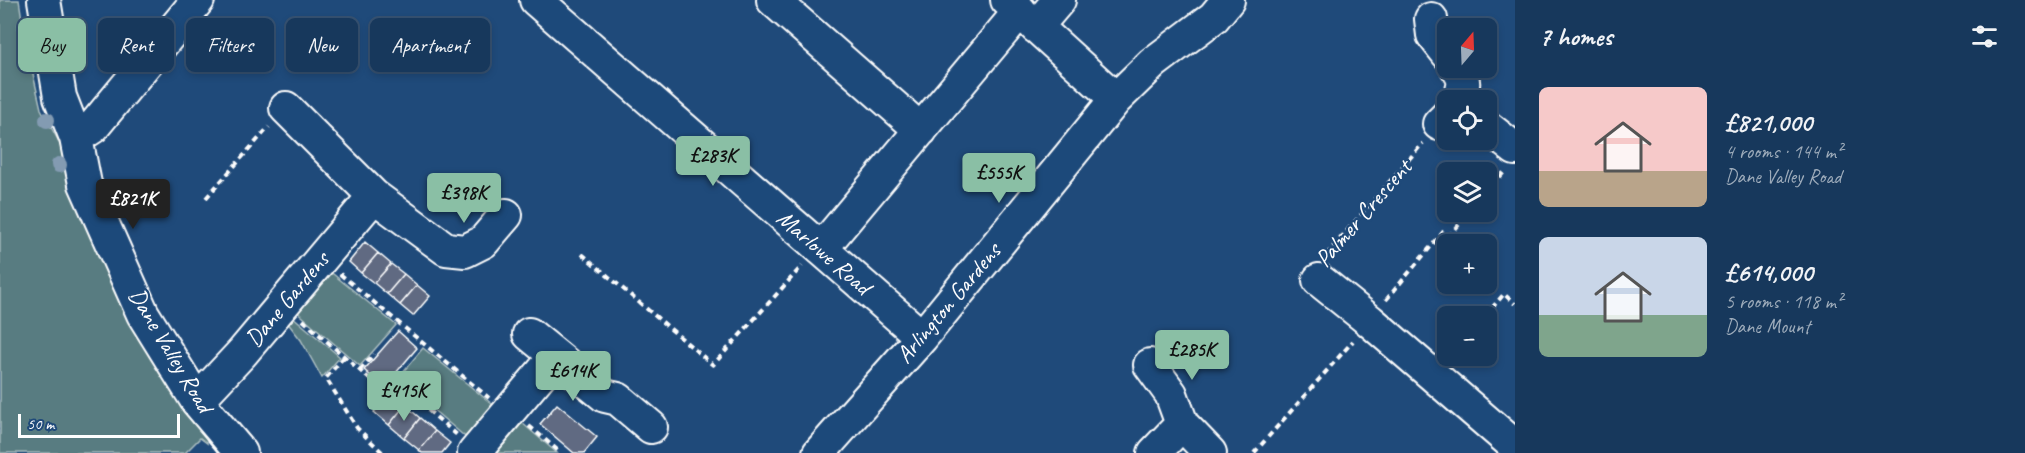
<!DOCTYPE html>
<meta charset="utf-8">
<style>
:root{--surface:#17385c;--page:#203f62;--text:#f1f3f6;--muted:#9eacbb;--line:#365272;--accent:#8abfa5}
body{margin:0;font-family:Caveat,sans-serif;background:var(--page);color:var(--text);height:100vh;display:flex;flex-direction:column;font-size:22px;white-space:nowrap}
*{box-sizing:border-box;margin:0}
p{font-size:20px;color:var(--muted)}
.icon{flex:none;width:33px;height:33px;fill:none;stroke:currentColor;stroke-width:2;stroke-linecap:round;stroke-linejoin:round}
.map{position:relative;flex:1;overflow:hidden}
.side{display:flex;flex-direction:column;background:var(--surface);width:510px}
.side>*{flex:none}
.hud{position:absolute;left:18px;top:18px;width:570px;height:54px;display:flex;gap:12px}
.needle{width:39px;rotate:19deg}
.fabs{position:absolute;left:1437px;top:18px;display:grid;gap:12px}
.fabs a{display:grid;place-items:center;width:60px;height:60px;border-radius:9px;background:var(--surface);box-shadow:0 3px 9px #0003,0 0 0 2px var(--line);font-size:30px}
.scale{position:absolute;left:18px;bottom:15px;width:162px;box-sizing:border-box;padding-left:6px;border:3px solid #fff;border-top:0;font-size:16px;line-height:21px;white-space:nowrap;color:#fff;-webkit-text-stroke:4px #1f4a7a;paint-order:stroke}
.price{position:absolute;translate:-50% -51px;padding:0 14px;border-radius:6px;background:var(--accent);color:#111;font-size:20px;line-height:39px;filter:drop-shadow(0 2px 3px #0008)}
.price::after{content:'';position:absolute;left:50%;top:36px;width:18px;height:14px;margin-left:-9px;background:inherit;clip-path:polygon(0 0,100% 0,50% 100%)}
.price.current{background:#222;color:#fff}
ul{padding:0;list-style:none}
li{display:flex;align-items:center;gap:18px;height:150px;padding:0 24px}
li span{display:grid;place-items:center;flex:none;width:168px;height:120px;border-radius:9px;color:#555}
li>.icon{margin-inline-start:auto}
span .icon{width:72px;height:72px;fill:#fffc;stroke-width:1}
li b{font-size:26px}
h2{display:flex;justify-content:space-between;align-items:center;height:72px;padding:0 24px;font-size:26px}
.chip{padding:0 21px;border-radius:9px;background:var(--surface);box-shadow:0 3px 9px #0003,0 0 0 2px var(--line);font-size:21px;line-height:54px}
.chip.current{background:var(--accent);color:#111}
main{display:flex;flex:1;min-height:0}
.map>svg:first-child{display:block}
.green{fill:#587c81;stroke:#acbec0;stroke-width:1.5}
.building{fill:#606a82;stroke:#fff;stroke-width:1.5}
.lines{fill:none;stroke-linecap:round;stroke-linejoin:round}
.minor-casing{stroke:#fff;stroke-width:36}
.path{stroke:#fff;stroke-width:4;stroke-dasharray:6 4.5;stroke-linecap:butt}
.minor{stroke:#1f4a7a;stroke-width:32}
.tree{fill:#839bb2}
.labels{text-anchor:middle;dominant-baseline:central;stroke-width:4.5;stroke-linejoin:round;paint-order:stroke}
.street-label{font-size:24px;fill:#fff;stroke:#1f4a7a}
</style>
<main>
<div class="map">
<svg width="1515" height="453" viewBox="0 0 1515 453">
<rect width="100%" height="100%" fill="#1f4a7a"/>
<filter id="ink" filterUnits="userSpaceOnUse"><feTurbulence type="fractalNoise" baseFrequency=".0167" numOctaves="2"/><feDisplacementMap in="SourceGraphic" scale="12" xChannelSelector="R" yChannelSelector="G"/><feConvolveMatrix kernelMatrix="1 2 1 2 8 2 1 2 1" color-interpolation-filters="sRGB"/></filter>
<g filter="url(#ink)">
<path class="green" d="M 0,0 L 19,0 L 25,39 L 41,109 L 58,140 L 99,244 L 206,436 L 207,443 L 200,438 L 185,453 L 0,453 Z
M 328,270 L 396,325 L 360,366 L 295,310 Z
M 292,316 L 340,357 L 322,378 L 301,340 L 287,322 Z
M 423,348 L 497,408 L 470,441 L 397,379 Z
M 522,423 L 557,453 L 496,453 Z"/>
<path class="building" d="M 365,242 L 378,253 L 361,273 L 349,262 Z
M 378,253 L 391,264 L 374,283 L 361,273 Z
M 391,264 L 404,274 L 387,294 L 374,283 Z
M 404,274 L 417,285 L 400,305 L 387,294 Z
M 417,285 L 430,296 L 413,316 L 400,305 Z
M 398,331 L 417,348 L 384,387 L 364,370 Z
M 390,393 L 405,405 L 389,425 L 374,412 Z
M 557,404 L 597,437 L 584,453 L 574,453 L 540,424 Z
M 405,405 L 420,418 L 404,438 L 389,425 Z
M 420,418 L 435,431 L 419,450 L 404,438 Z
M 435,431 L 450,443 L 442,453 L 422,453 L 419,450 Z"/>
<g class="lines">
<defs>
<path id="minor" d="M 44,0 L 60,97 L 76,138 L 85,184 L 143,314 L 197,401 L 241,453
M 536,0 L 922,337
M 773,0 L 921,130
M 1007,0 L 1116,99
M 1431,19 L 1433,35 L 1448,54
M 1036,27 L 1059,0
M 1457,68 C 1466,80 1464,86 1459,100
M 286,108 L 374,196 L 446,249 L 465,251 L 483,242 L 506,215
M 1439,124 L 1448,115
M 1486,126 L 1515,149
M 76,138 L 93,127 L 198,0
M 821,249 L 1020,11
M 1319,280 L 1370,321 L 1515,446
M 529,334 L 605,396 L 618,399 L 651,427
M 1150,365 L 1171,394 L 1182,424
M 197,401 L 242,353 L 374,196
M 474,453 L 555,357
M 819,453 L 922,337 L 1116,99 L 1153,63 L 1214,17 L 1228,0
M 1154,453 L 1182,424 L 1210,453"/>
</defs>
<use href="#minor" class="minor-casing"/>
<path class="path" d="M 1486,193 L 1505,171
M 206,198 L 269,127
M 582,254 L 713,365 L 802,266
M 1326,255 L 1423,143
M 340,274 L 489,398
M 1386,300 L 1444,231 L 1450,235 L 1470,212
M 1485,316 L 1504,294 L 1515,304
M 303,320 L 383,391 L 393,380 L 457,435
M 344,357 L 326,378 L 357,428 L 383,453
M 360,370 L 374,354
M 529,426 L 561,453
M 1254,453 L 1353,341"/>
<use href="#minor" class="minor"/>
</g>
<g class="tree">
<circle cx="25" cy="26" r="8"/>
<circle cx="47" cy="120" r="8"/>
<circle cx="59" cy="165" r="8"/>
</g>
</g>
<g class="labels">
<g class="street-label">
<text transform="translate(1363 213) rotate(-49)">Palmer Crescent</text>
<text transform="translate(824 252) rotate(41)">Marlowe Road</text>
<text transform="translate(287 299) rotate(-50)">Dane Gardens</text>
<text transform="translate(948 303) rotate(-50)">Arlington Gardens</text>
<text transform="translate(171 350) rotate(59)">Dane Valley Road</text>
</g>
</g>
</svg>
<div class="fabs">
<a><svg class="needle" viewBox="-14 -14 28 28"><path d="M0-13l5 13h-10z" fill="#e53935"/><path d="M0 13l5-13h-10z" fill="#9eacbb"/></svg></a>
<a><svg class="icon" aria-label="locate" viewBox="0 0 24 24"><circle cx="12" cy="12" r="6"/><path d="M12 2v4M12 18v4M2 12h4M18 12h4"/></svg></a>
<a><svg class="icon" aria-label="layers" viewBox="0 0 24 24"><path d="M12 4l9 5-9 5-9-5zM3 14l9 5 9-5"/></svg></a>
<a>+</a>
<a>−</a>
</div>
<div class="scale">50 m</div>
<b class="price" style="left:713px;top:187px">£283K</b>
<b class="price" style="left:999px;top:204px">£555K</b>
<b class="price" style="left:464px;top:224px">£398K</b>
<b class="price current" style="left:133px;top:230px">£821K</b>
<b class="price" style="left:1192px;top:381px">£285K</b>
<b class="price" style="left:573px;top:402px">£614K</b>
<b class="price" style="left:404px;top:422px">£415K</b>
<div class="hud">
<a class="chip current">Buy</a>
<a class="chip">Rent</a>
<a class="chip">Filters</a>
<a class="chip">New</a>
<a class="chip">Apartment</a>
</div>
</div>
<section class="side">
<h2>7 homes<svg class="icon" aria-label="filters" viewBox="0 0 24 24"><path d="M4 7h16M4 17h16"/><circle cx="9" cy="7" r="2"/><circle cx="15" cy="17" r="2"/></svg></h2>
<ul>
<li><span style="background:linear-gradient(#f6c9c9 70%,#b9a48a 0)"><svg class="icon" aria-label="home" viewBox="0 0 24 24"><path d="M3 11l9-7 9 7M6 9v11h12V9"/></svg></span><div><b>£821,000</b><p>4 rooms · 144 m²</p><p>Dane Valley Road</p></div></li>
<li><span style="background:linear-gradient(#c9d6e8 65%,#7fa58c 0)"><svg class="icon" aria-label="home" viewBox="0 0 24 24"><path d="M3 11l9-7 9 7M6 9v11h12V9"/></svg></span><div><b>£614,000</b><p>5 rooms · 118 m²</p><p>Dane Mount</p></div></li>
</ul>
</section>
</main>
